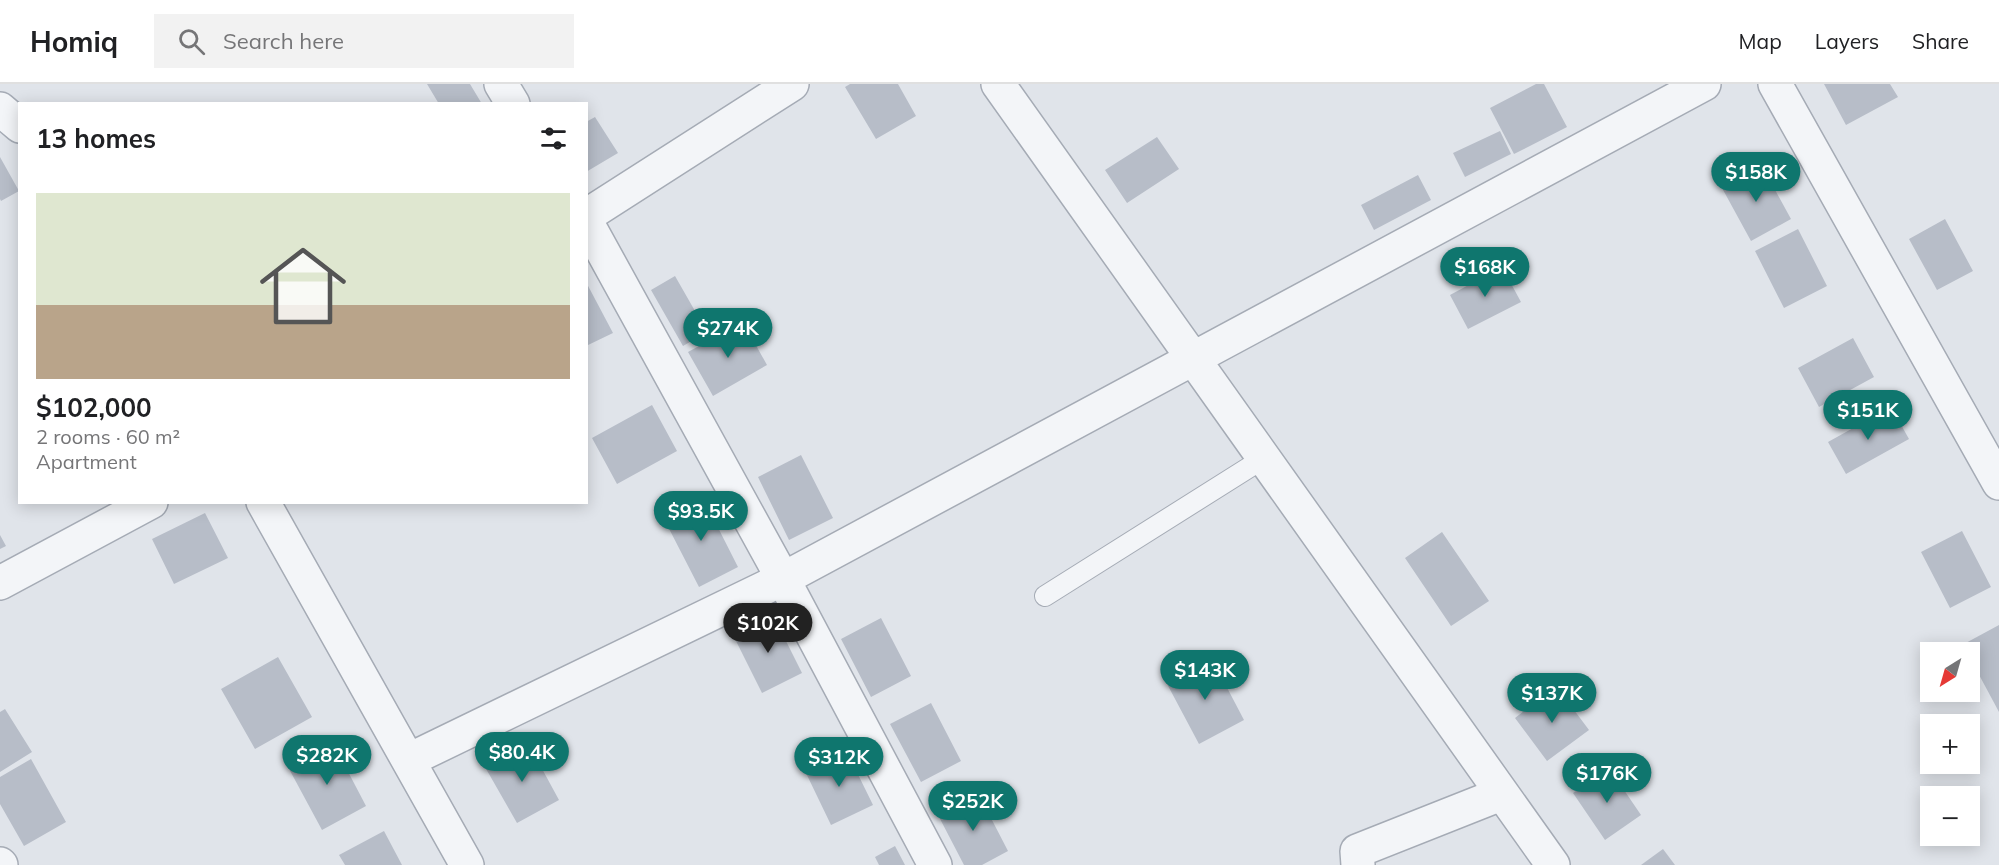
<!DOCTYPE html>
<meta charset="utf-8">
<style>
:root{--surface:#fff;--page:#f2f2f2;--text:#202124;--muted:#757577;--line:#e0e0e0;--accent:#0f766e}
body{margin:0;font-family:Mulish,sans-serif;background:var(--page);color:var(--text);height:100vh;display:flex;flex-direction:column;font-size:22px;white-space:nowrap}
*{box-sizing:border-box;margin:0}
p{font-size:20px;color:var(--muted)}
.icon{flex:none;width:33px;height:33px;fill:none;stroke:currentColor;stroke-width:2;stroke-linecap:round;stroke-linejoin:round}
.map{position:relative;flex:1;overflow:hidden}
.sheet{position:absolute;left:18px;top:18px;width:570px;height:402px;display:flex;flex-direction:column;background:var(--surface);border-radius:0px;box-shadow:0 3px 15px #0003}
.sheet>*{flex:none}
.needle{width:39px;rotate:217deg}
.controls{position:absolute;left:1920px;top:558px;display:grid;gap:12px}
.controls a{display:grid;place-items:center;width:60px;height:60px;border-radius:0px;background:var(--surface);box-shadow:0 3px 15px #0003;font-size:30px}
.price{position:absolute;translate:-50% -51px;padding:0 14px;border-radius:21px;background:var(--accent);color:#fff;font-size:20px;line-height:39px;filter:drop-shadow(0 2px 3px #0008)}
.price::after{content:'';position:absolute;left:50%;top:36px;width:18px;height:14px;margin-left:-9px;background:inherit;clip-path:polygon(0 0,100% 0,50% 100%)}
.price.on{background:#222;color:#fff}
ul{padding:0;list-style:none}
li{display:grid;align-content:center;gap:12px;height:318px;padding:0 18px}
li span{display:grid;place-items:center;height:186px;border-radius:0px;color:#555}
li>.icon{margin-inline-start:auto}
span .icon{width:108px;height:108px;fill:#fffc;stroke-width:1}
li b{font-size:26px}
h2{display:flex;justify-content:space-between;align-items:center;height:72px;padding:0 18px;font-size:26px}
header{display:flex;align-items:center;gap:36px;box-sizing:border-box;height:84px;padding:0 30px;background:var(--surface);border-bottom:2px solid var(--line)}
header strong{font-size:28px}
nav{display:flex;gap:33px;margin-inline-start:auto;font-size:21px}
.search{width:420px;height:54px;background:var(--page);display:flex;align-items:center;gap:15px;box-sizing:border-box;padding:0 21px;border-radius:0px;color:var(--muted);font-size:22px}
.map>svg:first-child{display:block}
.building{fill:#b7bdc8}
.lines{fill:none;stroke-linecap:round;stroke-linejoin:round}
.service-casing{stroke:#a5abb5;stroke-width:22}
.minor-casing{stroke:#a5abb5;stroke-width:36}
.service{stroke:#f3f5f8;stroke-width:20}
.minor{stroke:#f3f5f8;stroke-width:33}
</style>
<header>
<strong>Homiq</strong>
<div class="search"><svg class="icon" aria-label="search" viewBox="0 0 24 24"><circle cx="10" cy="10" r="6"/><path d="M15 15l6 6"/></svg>Search here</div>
<nav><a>Map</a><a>Layers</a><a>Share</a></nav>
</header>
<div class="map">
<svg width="1999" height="781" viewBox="0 0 1999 781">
<rect width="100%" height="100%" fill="#e0e4ea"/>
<path class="building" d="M 427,0 L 470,0 L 482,20 L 439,20 Z
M 850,0 L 898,0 L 916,32 L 876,55 L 845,3 Z
M 1536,0 L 1544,0 L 1567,43 L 1514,70 L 1490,24 Z
M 1824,0 L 1890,0 L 1898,13 L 1846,41 Z
M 595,33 L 618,69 L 586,88 L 586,38 Z
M 1500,47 L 1511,70 L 1465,93 L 1453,69 Z
M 1157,53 L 1179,85 L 1127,119 L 1105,86 Z
M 0,73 L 19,107 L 1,117 L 0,115 Z
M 1762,82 L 1791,135 L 1751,157 L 1722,104 Z
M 1418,91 L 1431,116 L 1374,146 L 1361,121 Z
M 1945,135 L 1973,187 L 1937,206 L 1909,155 Z
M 1798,145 L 1827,202 L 1784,224 L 1755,167 Z
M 1502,183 L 1521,218 L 1468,245 L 1450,211 Z
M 675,192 L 707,248 L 683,262 L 651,206 Z
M 586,198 L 613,249 L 586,262 Z
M 743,238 L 767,281 L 713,312 L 688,268 Z
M 1853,254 L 1874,293 L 1819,323 L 1798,284 Z
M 652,321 L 677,367 L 617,400 L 592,354 Z
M 1891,323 L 1909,355 L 1846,390 L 1828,358 Z
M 801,371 L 833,434 L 789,456 L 758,393 Z
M 702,412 L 738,483 L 699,503 L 663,433 Z
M 205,429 L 228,474 L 174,500 L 152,455 Z
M 1962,447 L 1991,503 L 1950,524 L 1921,468 Z
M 1442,448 L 1489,517 L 1451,542 L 1405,474 Z
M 0,451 L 6,462 L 0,465 Z
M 773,531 L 802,589 L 762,609 L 733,551 Z
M 881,534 L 911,592 L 871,613 L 841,555 Z
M 1999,541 L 1999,628 L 1970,574 L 1970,568 L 1966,568 L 1962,561 Z
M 278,573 L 312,633 L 255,665 L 221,605 Z
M 1212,575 L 1244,636 L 1199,660 L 1166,598 Z
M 1556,602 L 1589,646 L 1547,677 L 1515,634 Z
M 931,619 L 961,677 L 921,698 L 890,640 Z
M 5,625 L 32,668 L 0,688 L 0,628 Z
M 333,659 L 366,722 L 322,746 L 288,683 Z
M 528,659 L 559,716 L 517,739 L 485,683 Z
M 846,666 L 873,721 L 831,741 L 805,687 Z
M 31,675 L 66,738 L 24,762 L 0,720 L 0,693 Z
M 1609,684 L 1641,731 L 1605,756 L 1573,709 Z
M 978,709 L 1008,767 L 982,781 L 964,781 L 938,731 Z
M 384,747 L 402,781 L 345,781 L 339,771 Z
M 895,762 L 905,781 L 879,781 L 875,773 Z
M 1663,765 L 1675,781 L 1641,781 Z"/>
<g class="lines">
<defs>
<path id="service" d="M 1045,512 L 1264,374"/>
<path id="minor" d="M 501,0 L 513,20
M 998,0 L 1553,781
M 1775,0 L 1999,399
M 0,25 L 20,42
M 586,132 L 792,0
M 586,137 L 783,495 L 935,781
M 263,418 L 467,781
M 0,499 L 151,418
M 409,676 L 783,495 L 1704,0
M 0,780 L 1,781
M 1358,781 L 1357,767 L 1501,710"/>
</defs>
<use href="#service" class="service-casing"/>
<use href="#minor" class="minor-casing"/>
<use href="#service" class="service"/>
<use href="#minor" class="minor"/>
</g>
</svg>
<div class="controls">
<a><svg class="needle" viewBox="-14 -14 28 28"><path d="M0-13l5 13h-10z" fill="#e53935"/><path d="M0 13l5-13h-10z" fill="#757577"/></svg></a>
<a>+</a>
<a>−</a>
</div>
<b class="price" style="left:1756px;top:119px">$158K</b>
<b class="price" style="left:1485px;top:214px">$168K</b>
<b class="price" style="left:728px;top:275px">$274K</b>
<b class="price" style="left:1868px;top:357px">$151K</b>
<b class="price" style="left:701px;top:458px">$93.5K</b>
<b class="price on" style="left:768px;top:570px">$102K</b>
<b class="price" style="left:1205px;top:617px">$143K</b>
<b class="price" style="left:1552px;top:640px">$137K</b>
<b class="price" style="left:522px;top:699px">$80.4K</b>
<b class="price" style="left:327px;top:702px">$282K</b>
<b class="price" style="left:839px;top:704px">$312K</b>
<b class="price" style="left:1607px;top:720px">$176K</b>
<b class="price" style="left:973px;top:748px">$252K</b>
<section class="sheet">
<h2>13 homes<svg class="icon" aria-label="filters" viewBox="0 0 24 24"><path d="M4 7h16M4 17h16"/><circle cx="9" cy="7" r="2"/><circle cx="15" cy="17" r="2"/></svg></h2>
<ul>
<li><span style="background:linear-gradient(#dfe7d0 60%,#b9a48a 0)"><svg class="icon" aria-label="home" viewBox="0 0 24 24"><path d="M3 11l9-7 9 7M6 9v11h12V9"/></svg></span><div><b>$102,000</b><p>2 rooms · 60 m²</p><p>Apartment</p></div></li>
</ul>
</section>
</div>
